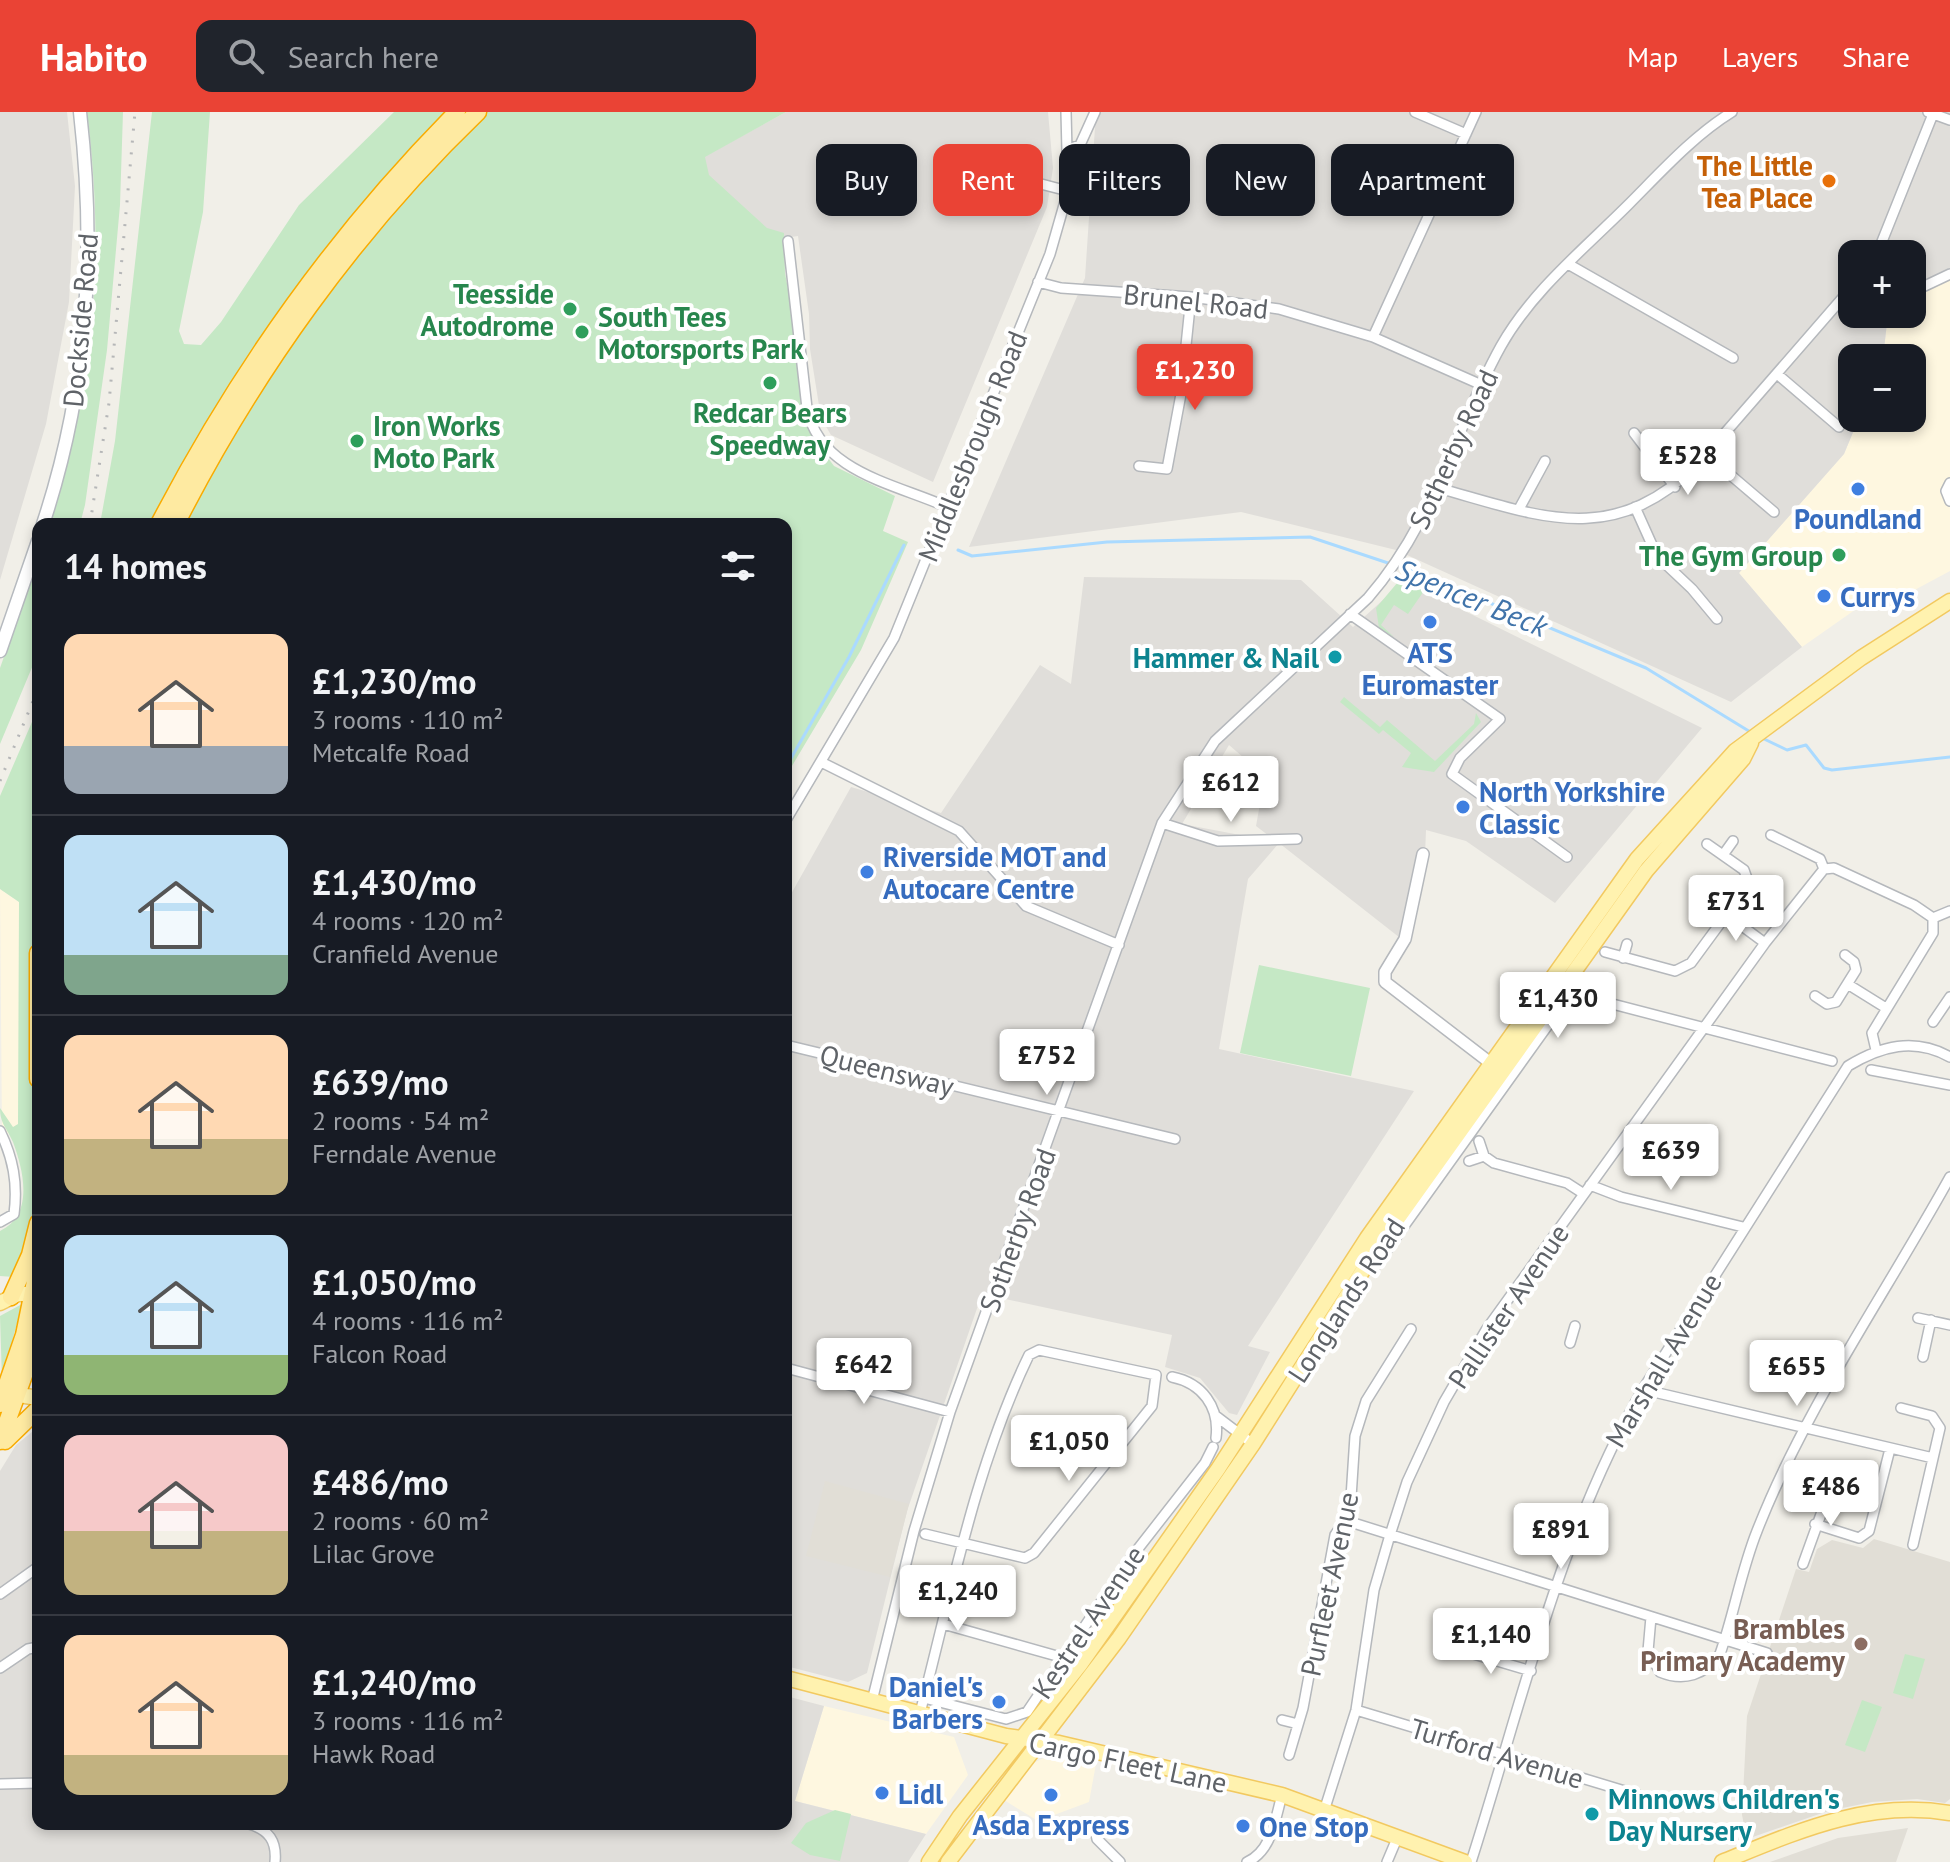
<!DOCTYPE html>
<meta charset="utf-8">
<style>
:root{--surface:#171b24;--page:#20242c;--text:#f1f3f6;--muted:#9ea1a6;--line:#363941;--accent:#ea4335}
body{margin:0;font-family:"PT Sans",sans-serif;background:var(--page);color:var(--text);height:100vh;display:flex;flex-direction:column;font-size:30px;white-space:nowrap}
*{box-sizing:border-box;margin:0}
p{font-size:26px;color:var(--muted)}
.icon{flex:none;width:44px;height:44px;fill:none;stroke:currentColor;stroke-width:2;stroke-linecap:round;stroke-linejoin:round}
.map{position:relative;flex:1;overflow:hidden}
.sheet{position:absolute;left:32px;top:406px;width:760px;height:1312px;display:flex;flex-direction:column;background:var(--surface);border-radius:16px;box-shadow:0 4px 12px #0003}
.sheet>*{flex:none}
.banner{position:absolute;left:816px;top:32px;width:760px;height:72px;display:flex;gap:16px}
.fabs{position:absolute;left:1838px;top:128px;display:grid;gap:16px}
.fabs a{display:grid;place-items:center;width:88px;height:88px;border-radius:16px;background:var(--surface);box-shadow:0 4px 12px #0003;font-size:40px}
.price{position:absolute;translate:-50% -68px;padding:0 18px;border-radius:8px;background:#fff;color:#222;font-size:26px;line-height:52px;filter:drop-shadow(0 2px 4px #0008)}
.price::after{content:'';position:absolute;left:50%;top:48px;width:24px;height:18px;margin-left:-12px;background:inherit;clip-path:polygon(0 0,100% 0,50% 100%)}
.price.current{background:var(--accent);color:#fff}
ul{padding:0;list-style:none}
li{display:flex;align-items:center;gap:24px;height:200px;padding:0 32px}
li+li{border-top:2px solid var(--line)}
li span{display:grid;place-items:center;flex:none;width:224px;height:160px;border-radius:16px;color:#555}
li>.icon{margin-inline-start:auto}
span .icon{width:96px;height:96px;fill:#fffc;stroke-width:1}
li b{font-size:34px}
h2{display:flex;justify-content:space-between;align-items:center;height:96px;padding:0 32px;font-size:34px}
.chip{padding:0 28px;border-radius:16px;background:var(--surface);box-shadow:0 4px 12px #0003;font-size:28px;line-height:72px}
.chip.current{background:var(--accent);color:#fff}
header{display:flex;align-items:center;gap:48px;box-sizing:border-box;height:112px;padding:0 40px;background:var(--accent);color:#fff}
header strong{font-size:38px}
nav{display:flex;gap:44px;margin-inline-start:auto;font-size:28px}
.search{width:560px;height:72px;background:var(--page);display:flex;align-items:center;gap:20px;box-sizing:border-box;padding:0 28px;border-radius:16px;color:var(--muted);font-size:30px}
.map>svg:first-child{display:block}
.commercial{fill:#fef7e0}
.industrial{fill:#e0deda;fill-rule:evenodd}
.education{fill:#e1ded6}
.green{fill:#c5e8c5}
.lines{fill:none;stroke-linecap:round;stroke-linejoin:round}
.stream{stroke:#aadaff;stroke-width:3}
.minor-casing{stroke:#b5b8bc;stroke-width:12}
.tertiary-casing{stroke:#b5b8bc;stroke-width:14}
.secondary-casing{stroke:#b6babf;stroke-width:15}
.primary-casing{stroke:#f2c960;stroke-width:17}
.trunk-casing{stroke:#f9ab00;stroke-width:19}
.minor{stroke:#fff;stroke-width:9}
.tertiary{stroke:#fff;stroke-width:11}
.secondary{stroke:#fff;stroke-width:12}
.primary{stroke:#fff2af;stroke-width:14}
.trunk{stroke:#feeaa1;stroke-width:16}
.rail{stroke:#b6b7b8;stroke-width:3;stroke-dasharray:2 10;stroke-linecap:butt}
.food-dot{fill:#e8710a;stroke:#fff;stroke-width:3}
.leisure-dot{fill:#2e9e5b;stroke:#fff;stroke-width:3}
.shop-dot{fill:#3f7fe0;stroke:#fff;stroke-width:3}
.culture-dot{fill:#0f9aa8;stroke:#fff;stroke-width:3}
.education-dot{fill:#8d6e63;stroke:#fff;stroke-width:3}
.labels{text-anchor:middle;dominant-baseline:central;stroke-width:8;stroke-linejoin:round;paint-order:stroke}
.food-label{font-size:28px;font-weight:bold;fill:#c56008;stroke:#fff;text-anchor:end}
.leisure-label{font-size:28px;font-weight:bold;fill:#27864d;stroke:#fff;text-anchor:end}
.street-label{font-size:28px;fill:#5f6368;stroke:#fff}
.shop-label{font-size:28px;font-weight:bold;fill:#366cbe;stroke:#fff;text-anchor:start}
.culture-label{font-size:28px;font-weight:bold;fill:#0d838f;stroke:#fff;text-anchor:end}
.education-label{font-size:28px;font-weight:bold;fill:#785e54;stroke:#fff;text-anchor:end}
.water-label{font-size:30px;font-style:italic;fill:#4174aa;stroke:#fff}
</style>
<header>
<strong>Habito</strong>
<div class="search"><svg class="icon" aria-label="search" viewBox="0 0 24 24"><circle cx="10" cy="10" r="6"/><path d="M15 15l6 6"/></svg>Search here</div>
<nav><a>Map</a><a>Layers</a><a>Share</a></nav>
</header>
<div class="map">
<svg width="1950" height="1750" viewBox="0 0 1950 1750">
<rect width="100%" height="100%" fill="#f1efe8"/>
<path class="commercial" d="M 1950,168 L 1950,459 L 1894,489 L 1889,483 L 1882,486 L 1879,481 L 1802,535 L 1739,461 L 1844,342 L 1859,306 L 1912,306 L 1912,246 L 1883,246 L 1888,202 L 1912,202 L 1912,186 Z
M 0,777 L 19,790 L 23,1020 L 2,1023 Z
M 824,1594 L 954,1625 L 968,1663 L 926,1722 L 795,1689 Z
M 1052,1642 L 1096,1652 L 1089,1690 L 1038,1709 L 1004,1688 L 1031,1652 Z"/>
<path class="industrial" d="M 0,0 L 67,0 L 75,74 L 69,190 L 46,312 L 0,468 Z
M 786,0 L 1048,0 L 1053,56 L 1047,95 L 933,370 L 831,323 L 821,306 L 810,237 L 809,202 L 798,124 L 778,127 L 703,66 L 700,47 Z
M 1096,0 L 1950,0 L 1950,167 L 1912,186 L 1912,142 L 1852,142 L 1852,202 L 1888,202 L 1883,246 L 1852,246 L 1852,306 L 1859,306 L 1844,342 L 1739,461 L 1802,535 L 1731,590 L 1396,438 L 1241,400 L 969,435 L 1085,166 Z
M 1084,465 L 1301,468 L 1353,515 L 1404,469 L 1702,616 L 1555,791 L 1466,729 L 1426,718 L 1425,744 L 1404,829 L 1279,731 L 1248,767 L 1219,937 L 1414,979 L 1248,1234 L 1270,1240 L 1237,1303 L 1229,1301 L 1200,1266 L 1165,1255 L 1172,1223 L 982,1182 L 907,1399 L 867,1561 L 848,1570 L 786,1554 L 786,791 L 851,675 L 941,701 L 1040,553 L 1071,572 ZM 1229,633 L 1265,664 L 1256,714 L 1277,730 L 1182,712 Z
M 38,1315 L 38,1712 L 786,1712 L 786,1584 L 824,1594 L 795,1689 L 926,1722 L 908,1750 L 0,1750 L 0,1359 L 16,1333 Z"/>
<path class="education" d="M 825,1369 L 909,1392 L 890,1465 L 806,1444 Z
M 1874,1427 L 1950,1450 L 1950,1687 L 1945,1691 L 1917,1687 L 1872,1690 L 1828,1699 L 1747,1727 L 1742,1703 L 1747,1604 L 1796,1457 L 1809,1460 L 1817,1437 L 1832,1428 L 1863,1436 Z
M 1908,1716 L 1896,1750 L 1770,1750 L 1838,1726 Z"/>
<path class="green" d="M 87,0 L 123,0 L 120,93 L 107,238 L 85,393 L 80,412 L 50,412 C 93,267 106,150 87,0 Z
M 152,0 L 210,0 L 203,100 L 179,219 L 184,232 L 201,233 L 221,210 L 299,93 L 394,0 L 449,0 C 328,119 229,261 152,412 L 100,412 L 115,329 Z
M 486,0 L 786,0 L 705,45 L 709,63 L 767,116 L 784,121 L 785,161 L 816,330 L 834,354 L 895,384 L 883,419 L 908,430 L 861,538 L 786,664 L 786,412 L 183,412 L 234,321 L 320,184 L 459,25 Z
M 38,449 L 38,541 L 0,632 L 0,556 Z
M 1403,464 L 1426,476 L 1408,502 L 1394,493 L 1381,513 L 1394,525 L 1379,516 L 1376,496 Z
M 1344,585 L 1380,615 L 1387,608 L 1435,649 L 1474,612 L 1476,601 L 1481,610 L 1434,660 L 1402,655 L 1411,641 L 1383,618 L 1379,622 L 1340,590 Z
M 38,596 L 38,768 L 32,913 L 36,1021 L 33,1113 L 14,1165 L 0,1164 L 0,1119 C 34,1103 24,1060 13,1030 C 7,1016 0,1012 0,996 L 13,1015 L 18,1012 L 19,790 L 0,777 L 0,684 Z
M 1259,853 L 1370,876 L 1351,964 L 1240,941 Z
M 22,1192 L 2,1268 L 0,1204 Z
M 1905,1542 L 1925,1547 L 1913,1587 L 1893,1581 Z
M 1862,1588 L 1882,1595 L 1865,1640 L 1845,1633 Z
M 835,1698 L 851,1702 L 840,1749 L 810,1743 L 791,1731 L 806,1711 Z"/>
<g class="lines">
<path class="stream" d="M 958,438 L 972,444 L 1107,430 L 1310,425 L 1418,461 L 1646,556 L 1752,621
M 1762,626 L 1787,638 L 1806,633 L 1824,656 L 1832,658 L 1950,645
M 786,655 L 849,545 L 904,433"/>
<defs>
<path id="minor" d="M 1415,0 L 1466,22
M 1928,0 L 1950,8
M 1068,37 L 1080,33 L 1095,0
M 941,46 L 1068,79
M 788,129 L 807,296 C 819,360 896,372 947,395
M 1877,142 L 1933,2
M 1568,152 L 1733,246
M 1038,170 L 1061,176 L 1191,185 L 1279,197 L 1373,225 L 1484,274
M 1912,180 L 1950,162
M 1373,225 L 1476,0
M 1777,262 L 1839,315
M 1634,321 L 1675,375
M 1707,343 L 1774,400
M 1139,354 L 1167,357 L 1181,282 L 1191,185
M 1950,371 L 1946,379 L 1950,389
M 1438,376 C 1540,404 1611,437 1698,352 L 1852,175
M 1635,395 L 1657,444 L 1692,477 L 1717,507
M 1519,397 L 1545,349
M 1350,502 L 1500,607 L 1460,646 L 1452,662 L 1567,745
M 821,650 L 959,719 L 1026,794 L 1119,833
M 786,708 L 894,526 L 1050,142 L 1068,79 L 1066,0
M 1162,711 L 1218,729 L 1297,727
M 1771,723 L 1820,747 L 1824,757 L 1834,756 L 1914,793 L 1933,806
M 1723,743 L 1733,729
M 1727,803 L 1765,831
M 1605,840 L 1675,859 L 1691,851 L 1749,772 L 1744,758 L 1707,732
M 1623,846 L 1627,832
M 1849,873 L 1886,896
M 1815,884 L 1827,892 L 1836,890 L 1856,858 L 1854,850 L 1845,843
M 1933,910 L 1950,885
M 786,933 L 1175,1027
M 1876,938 L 1872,921 L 1933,821 L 1933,806 L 1950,799
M 1871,958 L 1950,973
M 0,1019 C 13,1046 18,1071 14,1102 L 0,1110
M 1479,1029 L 1484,1044
M 1469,1049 L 1484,1044 L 1494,1051 L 1567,1071 L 1584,1082
M 1590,1073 L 1621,1085 L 1743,1115
M 1374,1156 L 1566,888 L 1574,882 L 1832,949
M 1918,1206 L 1950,1213
M 1570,1231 L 1575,1214
M 1923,1245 L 1931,1208
M 786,1256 L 950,1300
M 1172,1265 C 1202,1271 1220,1295 1216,1326
M 1654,1280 L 1933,1346
M 1901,1296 L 1932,1304 L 1940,1316 L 1913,1433
M 1216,1304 L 1253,1332
M 1344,1408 L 1767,1541
M 1815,1412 L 1859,1426 L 1869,1419 L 1890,1337
M 1803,1452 L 1833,1369
M 0,1482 L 38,1455
M 1651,1505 L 1648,1539 L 1660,1560 C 1684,1570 1705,1563 1720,1542 C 1734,1502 1741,1459 1757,1419 C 1805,1296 1886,1181 1950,1065
M 943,1512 L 1064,1546
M 1460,1538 L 1531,1559
M 0,1556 L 28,1537 L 38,1535
M 924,1586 L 1006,1607 L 1027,1600 L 1130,1447 L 1205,1351 L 1213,1335
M 872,1589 L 914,1419 L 950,1300 L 1162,711 L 1215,629 L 1368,486 C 1436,408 1453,320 1501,234 C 1532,179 1584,137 1628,93 C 1660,61 1693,24 1732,0
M 1356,1598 L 1638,1683
M 920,1601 C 951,1482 975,1355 1029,1243 L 1039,1238 L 1156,1263 L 1152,1294 L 1034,1441 L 1025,1446 L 925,1422
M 1282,1608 L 1298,1612
M 1289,1643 L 1303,1596 L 1335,1423 L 1350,1401 L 1355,1324 L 1366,1289 L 1411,1217
M 0,1672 L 38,1671
M 1325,1696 L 1356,1598 L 1374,1478 L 1390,1423 L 1407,1370 L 1444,1290 L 1486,1218 L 1765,831 L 1824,757
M 249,1712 C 269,1718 277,1729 275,1750
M 1094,1712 L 1097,1727 L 1120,1750
M 1247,1750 C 1272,1739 1275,1707 1282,1683
M 1387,1750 L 1398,1724
M 1471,1750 C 1522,1591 1559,1422 1643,1277 L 1848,954 C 1881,934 1914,925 1950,945"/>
<path id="tertiary" d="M 1423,742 L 1405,827 L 1385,860 L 1385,870 L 1497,956"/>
<path id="secondary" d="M 43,412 C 88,276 96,141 80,0
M 0,539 L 38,429"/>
<path id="primary" d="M 0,1191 L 18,1182 L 38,1182
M 7,1281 L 38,1286
M 786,1566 L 1006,1624 L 1059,1631 L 1282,1683 L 1465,1750
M 929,1750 L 960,1704 L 1080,1553 L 1218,1357 L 1367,1126 L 1637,747 L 1735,639 L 1861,546 L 1950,489
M 948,1750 L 1119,1526 L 1253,1332 L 1379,1133 L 1646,759 L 1743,647 L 1751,631
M 1722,1750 C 1796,1720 1868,1687 1950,1701"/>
<path id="trunk" d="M 159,412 C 238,260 336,122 457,0
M 176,412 C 253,261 355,118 478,0
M 38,841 L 38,967
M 11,1185 L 30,1143 L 38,1111
M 0,1292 L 24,1223 L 38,1155
M 0,1329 L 38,1225
M 5,1329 L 38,1297"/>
</defs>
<use href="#minor" class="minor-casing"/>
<use href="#tertiary" class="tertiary-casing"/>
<use href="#secondary" class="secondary-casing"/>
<use href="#primary" class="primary-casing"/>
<use href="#trunk" class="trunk-casing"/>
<use href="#minor" class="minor"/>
<use href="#tertiary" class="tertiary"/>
<use href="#secondary" class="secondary"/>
<use href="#primary" class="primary"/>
<use href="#trunk" class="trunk"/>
<path class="rail" d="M 90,412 L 109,291 L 135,0
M 0,669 L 38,577"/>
</g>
<circle class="food-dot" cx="1829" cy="69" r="8"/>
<g class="leisure-dot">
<circle cx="570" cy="197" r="8"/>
<circle cx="582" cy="220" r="8"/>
<circle cx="770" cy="271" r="8"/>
<circle cx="357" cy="329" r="8"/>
<circle cx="1839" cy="443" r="8"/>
</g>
<g class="shop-dot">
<circle cx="1858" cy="377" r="8"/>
<circle cx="1824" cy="484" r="8"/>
<circle cx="1430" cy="510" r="8"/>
<circle cx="1463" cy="695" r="8"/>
<circle cx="867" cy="760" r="8"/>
<circle cx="999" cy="1590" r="8"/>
<circle cx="882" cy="1681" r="8"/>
<circle cx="1051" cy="1683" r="8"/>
<circle cx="1243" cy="1714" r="8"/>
</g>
<g class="culture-dot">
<circle cx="1335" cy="545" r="8"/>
<circle cx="1592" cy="1702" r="8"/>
</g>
<circle class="education-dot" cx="1861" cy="1532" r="8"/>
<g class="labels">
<g class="food-label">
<text x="1813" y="53">The Little<tspan x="1813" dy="32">Tea Place</tspan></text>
</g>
<g class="leisure-label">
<text x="554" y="181">Teesside<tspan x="554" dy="32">Autodrome</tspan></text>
<text x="598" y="204" text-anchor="start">South Tees<tspan x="598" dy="32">Motorsports Park</tspan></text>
<text x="770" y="300" text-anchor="middle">Redcar Bears<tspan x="770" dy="32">Speedway</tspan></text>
<text x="373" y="313" text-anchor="start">Iron Works<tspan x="373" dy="32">Moto Park</tspan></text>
<text x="1823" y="443">The Gym Group</text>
</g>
<g class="street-label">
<text transform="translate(1196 189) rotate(6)">Brunel Road</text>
<text transform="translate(80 208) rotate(-85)">Dockside Road</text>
<text transform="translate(972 334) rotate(-68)">Middlesbrough Road</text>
<text transform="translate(1453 337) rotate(-65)">Sotherby Road</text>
<text transform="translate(887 958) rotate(14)">Queensway</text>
<text transform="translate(1017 1118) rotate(-70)">Sotherby Road</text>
<text transform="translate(1346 1188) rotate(-57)">Longlands Road</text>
<text transform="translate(1508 1194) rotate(-56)">Pallister Avenue</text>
<text transform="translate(1663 1248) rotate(-59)">Marshall Avenue</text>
<text transform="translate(1329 1472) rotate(-78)">Purfleet Avenue</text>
<text transform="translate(1088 1510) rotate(-56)">Kestrel Avenue</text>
<text transform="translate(1497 1641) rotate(17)">Turford Avenue</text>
<text transform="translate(1128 1650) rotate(12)">Cargo Fleet Lane</text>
</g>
<g class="shop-label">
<text x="1858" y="406" text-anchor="middle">Poundland</text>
<text x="1840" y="484">Currys</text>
<text x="1430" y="540" text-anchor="middle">ATS<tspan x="1430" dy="32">Euromaster</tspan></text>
<text x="1479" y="679">North Yorkshire<tspan x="1479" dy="32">Classic</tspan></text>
<text x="883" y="744">Riverside MOT and<tspan x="883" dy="32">Autocare Centre</tspan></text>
<text x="983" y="1574" text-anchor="end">Daniel's<tspan x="983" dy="32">Barbers</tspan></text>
<text x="898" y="1681">Lidl</text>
<text x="1051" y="1712" text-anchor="middle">Asda Express</text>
<text x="1259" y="1714">One Stop</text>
</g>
<g class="culture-label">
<text x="1319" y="545">Hammer &amp; Nail</text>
<text x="1608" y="1686" text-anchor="start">Minnows Children's<tspan x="1608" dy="32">Day Nursery</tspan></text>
</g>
<g class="education-label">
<text x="1845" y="1516">Brambles<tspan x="1845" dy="32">Primary Academy</tspan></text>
</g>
<g class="water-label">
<text transform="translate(1472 485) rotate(22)">Spencer Beck</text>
</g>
</g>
</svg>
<div class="fabs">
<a>+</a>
<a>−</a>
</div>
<b class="price current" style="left:1195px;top:300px">£1,230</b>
<b class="price" style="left:1688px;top:385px">£528</b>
<b class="price" style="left:1231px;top:712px">£612</b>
<b class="price" style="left:1736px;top:831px">£731</b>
<b class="price" style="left:1558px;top:928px">£1,430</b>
<b class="price" style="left:1047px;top:985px">£752</b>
<b class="price" style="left:1671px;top:1080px">£639</b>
<b class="price" style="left:864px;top:1294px">£642</b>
<b class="price" style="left:1797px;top:1296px">£655</b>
<b class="price" style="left:1069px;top:1371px">£1,050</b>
<b class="price" style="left:1831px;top:1416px">£486</b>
<b class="price" style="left:1561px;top:1459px">£891</b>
<b class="price" style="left:958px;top:1521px">£1,240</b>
<b class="price" style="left:1491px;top:1564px">£1,140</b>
<div class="banner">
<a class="chip">Buy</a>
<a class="chip current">Rent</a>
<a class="chip">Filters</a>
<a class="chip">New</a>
<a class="chip">Apartment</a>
</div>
<section class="sheet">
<h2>14 homes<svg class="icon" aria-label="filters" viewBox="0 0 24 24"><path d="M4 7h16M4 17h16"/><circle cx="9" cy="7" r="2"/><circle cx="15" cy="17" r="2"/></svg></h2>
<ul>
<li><span style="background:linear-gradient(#ffd9b3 70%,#9aa5b1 0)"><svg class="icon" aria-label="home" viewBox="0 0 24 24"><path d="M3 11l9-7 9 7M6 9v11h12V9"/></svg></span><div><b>£1,230/mo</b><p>3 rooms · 110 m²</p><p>Metcalfe Road</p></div></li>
<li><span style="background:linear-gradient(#bfe0f5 75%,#7fa58c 0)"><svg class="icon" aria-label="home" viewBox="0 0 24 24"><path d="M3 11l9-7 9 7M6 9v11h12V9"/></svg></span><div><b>£1,430/mo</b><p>4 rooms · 120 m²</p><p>Cranfield Avenue</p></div></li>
<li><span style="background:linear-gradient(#ffd9b3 65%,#c2b280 0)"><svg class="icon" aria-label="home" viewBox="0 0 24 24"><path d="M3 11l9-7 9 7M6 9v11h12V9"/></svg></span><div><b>£639/mo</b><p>2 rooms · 54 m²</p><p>Ferndale Avenue</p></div></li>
<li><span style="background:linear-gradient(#bfe0f5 75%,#8fb573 0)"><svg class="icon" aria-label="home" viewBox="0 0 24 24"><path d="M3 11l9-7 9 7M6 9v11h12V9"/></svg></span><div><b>£1,050/mo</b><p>4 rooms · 116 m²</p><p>Falcon Road</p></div></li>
<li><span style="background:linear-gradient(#f6c9c9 60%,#c2b280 0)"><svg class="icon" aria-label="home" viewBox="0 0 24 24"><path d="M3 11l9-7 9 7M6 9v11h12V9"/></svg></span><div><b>£486/mo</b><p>2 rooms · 60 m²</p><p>Lilac Grove</p></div></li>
<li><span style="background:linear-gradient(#ffd9b3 75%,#c2b280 0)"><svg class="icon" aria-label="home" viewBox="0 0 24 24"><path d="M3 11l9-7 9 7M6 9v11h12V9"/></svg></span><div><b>£1,240/mo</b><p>3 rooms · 116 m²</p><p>Hawk Road</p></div></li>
</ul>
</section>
</div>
